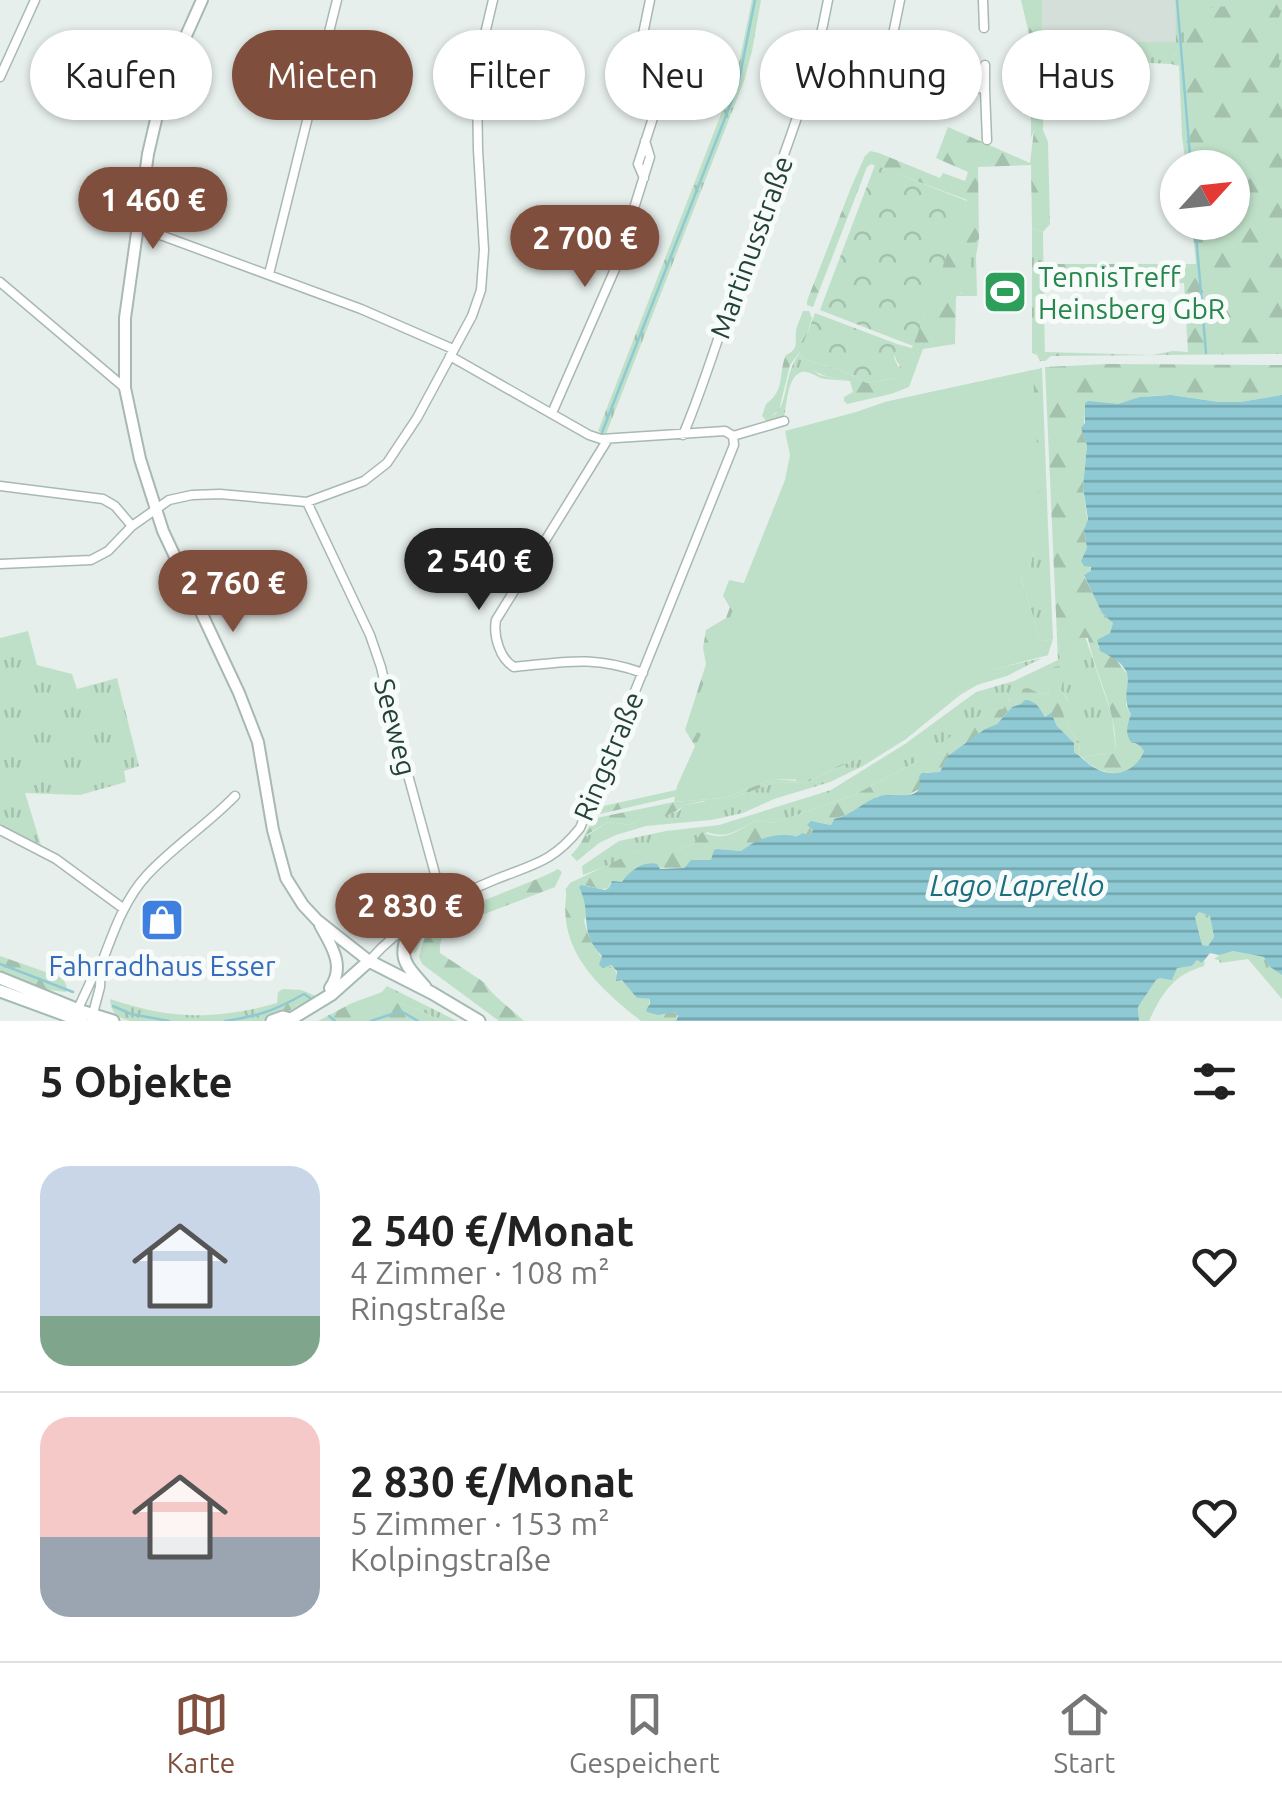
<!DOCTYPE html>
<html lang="de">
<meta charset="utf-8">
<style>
:root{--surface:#fff;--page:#f2f2f2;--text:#222;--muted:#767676;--line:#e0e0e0;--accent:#804e3d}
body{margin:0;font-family:Ubuntu,sans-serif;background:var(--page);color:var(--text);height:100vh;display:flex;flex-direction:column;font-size:38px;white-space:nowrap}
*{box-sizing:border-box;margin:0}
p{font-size:32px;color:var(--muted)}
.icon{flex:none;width:55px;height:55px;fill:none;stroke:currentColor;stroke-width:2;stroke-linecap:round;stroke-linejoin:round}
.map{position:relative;height:1021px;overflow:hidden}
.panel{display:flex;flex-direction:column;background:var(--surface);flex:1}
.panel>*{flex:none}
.top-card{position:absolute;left:30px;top:30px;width:1222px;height:90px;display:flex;gap:20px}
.needle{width:65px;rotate:63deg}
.fabs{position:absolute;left:1160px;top:150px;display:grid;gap:20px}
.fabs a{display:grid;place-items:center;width:90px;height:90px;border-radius:50%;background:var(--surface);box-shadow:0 2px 8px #0004;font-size:50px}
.price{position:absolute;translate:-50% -85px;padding:0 22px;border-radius:35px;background:var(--accent);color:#fff;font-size:32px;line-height:65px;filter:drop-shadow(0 2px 5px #0008)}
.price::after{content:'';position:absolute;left:50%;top:60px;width:30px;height:22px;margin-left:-15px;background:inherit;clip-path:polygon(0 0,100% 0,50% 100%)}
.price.current{background:#222;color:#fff}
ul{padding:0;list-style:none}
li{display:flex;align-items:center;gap:30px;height:250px;padding:0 40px}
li+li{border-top:2px solid var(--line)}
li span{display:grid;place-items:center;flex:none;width:280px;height:200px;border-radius:30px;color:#555}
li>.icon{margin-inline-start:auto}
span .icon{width:120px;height:120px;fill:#fffc;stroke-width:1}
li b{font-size:42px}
h2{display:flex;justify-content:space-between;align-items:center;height:120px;padding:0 40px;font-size:42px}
.pill{padding:0 35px;border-radius:45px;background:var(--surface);box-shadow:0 2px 8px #0004;font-size:35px;line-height:90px}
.pill.current{background:var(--accent);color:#fff}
.menu{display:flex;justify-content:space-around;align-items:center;height:140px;border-top:2px solid var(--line);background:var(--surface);font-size:28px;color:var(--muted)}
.menu a{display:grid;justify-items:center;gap:5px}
.menu .current{color:var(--accent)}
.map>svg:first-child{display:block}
.built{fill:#d4dfda}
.grass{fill:url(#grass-tufts)}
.forest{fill:url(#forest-firs)}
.park{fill:url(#park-crowns)}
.garden{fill:#bfe0c8}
.water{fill:url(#water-rules);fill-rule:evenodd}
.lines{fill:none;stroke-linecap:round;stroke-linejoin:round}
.stream{stroke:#8ec9d4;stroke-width:2.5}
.minor-casing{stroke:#a8b8b2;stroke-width:11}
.tertiary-casing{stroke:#a8b8b2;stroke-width:14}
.secondary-casing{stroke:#a4bbb3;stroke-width:15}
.minor{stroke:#fff;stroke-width:8}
.tertiary{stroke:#fff;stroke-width:10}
.secondary{stroke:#fff;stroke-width:11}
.labels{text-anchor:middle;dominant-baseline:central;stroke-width:10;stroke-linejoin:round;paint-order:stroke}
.street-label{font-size:28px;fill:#24423a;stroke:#f7fbf9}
.leisure-label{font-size:28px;fill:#27864d;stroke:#f7fbf9;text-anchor:start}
.shop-label{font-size:28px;fill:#366cbe;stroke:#f7fbf9}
.water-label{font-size:30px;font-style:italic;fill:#1c6f80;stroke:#f7fbf9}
</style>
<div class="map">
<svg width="1282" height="1021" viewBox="0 0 1282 1021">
<defs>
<pattern id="grass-tufts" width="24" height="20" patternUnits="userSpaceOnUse" patternTransform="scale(2.5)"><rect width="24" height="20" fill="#bfe0c8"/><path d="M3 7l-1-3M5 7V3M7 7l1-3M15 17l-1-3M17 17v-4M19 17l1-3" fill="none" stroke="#a4c1ad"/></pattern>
<pattern id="forest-firs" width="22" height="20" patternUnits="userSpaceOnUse" patternTransform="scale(2.5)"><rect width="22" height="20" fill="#bfe0c8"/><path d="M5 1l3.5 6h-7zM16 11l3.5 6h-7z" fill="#a4c1ad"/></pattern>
<pattern id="park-crowns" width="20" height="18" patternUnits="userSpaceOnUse" patternTransform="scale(2.5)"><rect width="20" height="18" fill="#bfe0c8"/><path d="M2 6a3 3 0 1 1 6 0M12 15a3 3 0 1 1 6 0" fill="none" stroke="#a4c1ad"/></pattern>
<pattern id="water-rules" width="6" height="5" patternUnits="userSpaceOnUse" patternTransform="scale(2.5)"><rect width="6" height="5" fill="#8ec9d4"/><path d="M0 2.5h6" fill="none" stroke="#74a5ad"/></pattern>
</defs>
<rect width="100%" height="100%" fill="#e6efeb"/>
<path class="built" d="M 1037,0 L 1175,0 L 1177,52 L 1037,52 Z"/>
<path class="grass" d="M 752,0 L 761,0 L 752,51 L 744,81 L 606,434 L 598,431 L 737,73 Z
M 1175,0 L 1282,0 L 1282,76 L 1182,56 L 1177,52 L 1173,56 L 1171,64 L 1071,59 L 1073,56 L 1072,49 L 1133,48 L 1137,42 L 1176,42 Z
M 1044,90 L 1043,130 L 1034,130 L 1031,138 L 1031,99 L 1035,100 L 1042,95 Z
M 1032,228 L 1043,232 L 1045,361 L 1040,361 L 1037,355 L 1032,353 Z
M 979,239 L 976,256 L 977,296 L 956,296 L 962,293 L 962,254 Z
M 799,354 L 802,356 L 801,359 L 819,375 L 850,381 C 842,380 833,380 825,379 C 817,378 809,370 802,372 C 787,376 787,405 784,417 L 779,421 L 766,421 L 764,418 C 771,416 774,417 779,410 C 788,395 785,373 799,354 Z
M 1048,526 L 1053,639 L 1044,641 L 1040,639 L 1021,577 L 1031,564 L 1035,534 L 1042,535 L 1046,532 Z
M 28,631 L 37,665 L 72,674 L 77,689 L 117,678 L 139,766 L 124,771 L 126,782 L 80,795 L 25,793 L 41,845 L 0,828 L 0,638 Z
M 1085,636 L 1112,716 L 1116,753 C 1107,755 1089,754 1083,758 L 1079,755 L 1080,743 C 1071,733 1065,722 1062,709 L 1068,700 L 1061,690 L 1048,683 L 1049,692 L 1043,695 L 1028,688 L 1010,698 L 1004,709 L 991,710 L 914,763 L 854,795 L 774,823 L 757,820 C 739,829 727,840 707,832 L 694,843 L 677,850 L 639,850 L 612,864 L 583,875 L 582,866 L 619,841 L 666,831 L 719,825 L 831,790 L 905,744 L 976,692 L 1014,681 L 1058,660 L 1067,646 L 1076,638 Z
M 1042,658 L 1007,676 L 977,685 L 960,695 L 906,739 L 863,766 L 830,782 L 774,799 L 743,813 L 711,820 L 646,826 L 616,835 L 599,843 L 587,853 L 590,844 L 586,836 L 608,822 L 630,825 L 638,820 L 647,824 L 660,817 L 679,811 L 683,805 L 736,797 L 776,782 L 805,783 L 860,757 L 857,750 L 884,736 L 914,727 L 955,695 L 976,683 L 983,674 L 990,670 Z
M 472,894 L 472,898 L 452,907 L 429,923 L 416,952 L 407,956 C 405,923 447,907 472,894 Z
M 1199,912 L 1210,916 L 1214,937 L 1208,946 L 1202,945 L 1195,917 Z
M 1233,951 L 1264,957 L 1282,975 L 1282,999 L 1248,959 L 1220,963 L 1219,960 L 1214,959 L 1224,952 Z
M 387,986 L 457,1021 L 441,1021 L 417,1009 L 376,997 L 352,1003 L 382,992 Z
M 110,999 C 163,1017 203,1020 258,1008 L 257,1012 L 265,1021 L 131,1021 C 117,1018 111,1013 110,999 Z"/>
<path class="forest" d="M 1021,0 L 1042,0 L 1042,35 L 1070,46 L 1073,56 L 1071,59 L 1055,58 L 1049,60 C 1042,74 1050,97 1031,99 L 1022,79 L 1026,54 L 1031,42 Z
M 1270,1 L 1275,2 L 1279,8 L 1279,74 L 1282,76 L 1282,354 L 1051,356 L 1045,361 L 1045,352 L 1152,355 L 1173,351 L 1188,352 L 1184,283 L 1148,284 L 1123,276 L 1095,282 L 1073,280 L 1057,274 L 1057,264 L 1196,264 L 1192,223 L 1232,222 L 1232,168 L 1186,167 L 1182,136 L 1179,66 L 1171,64 L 1173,56 L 1177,52 L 1188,56 L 1183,11 Z
M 948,127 L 1030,163 L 1034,130 L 1043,130 L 1048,142 L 1050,224 L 1043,232 L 1032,228 L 1031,165 L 978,167 L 979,239 L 963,254 C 976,269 973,286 956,297 L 955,344 L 923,349 L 909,387 L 891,394 L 847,404 L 844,401 L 844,397 L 853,392 L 850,381 C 830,377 814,376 801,359 L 802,356 L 807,360 L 843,371 L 867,383 L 896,378 L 900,365 C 894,358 893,353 897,344 L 912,348 L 967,200 L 871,164 L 867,167 L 813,307 L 807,305 L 807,301 L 852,185 L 865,156 L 870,151 L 879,153 L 940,178 L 943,173 L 965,181 L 968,172 L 936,158 Z
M 803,311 L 809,311 L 812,318 L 802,349 L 790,365 L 779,410 L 771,417 L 764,418 L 762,416 L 766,404 C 786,390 778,372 786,355 C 799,349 795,343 796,331 C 797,325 801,317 803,311 Z
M 1109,364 L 1282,365 L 1282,395 L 1240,402 L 1219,402 L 1171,395 L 1149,396 L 1085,413 L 1083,433 L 1087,445 L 1083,487 L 1088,524 L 1084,530 L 1087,548 L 1081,561 L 1091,568 L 1091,571 L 1084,576 L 1102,612 L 1113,623 L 1110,633 L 1098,640 L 1098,647 L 1115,658 L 1127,674 L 1129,681 L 1126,705 L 1131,714 L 1139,744 L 1144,751 C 1135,780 1101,778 1083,758 C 1089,754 1107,755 1115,753 C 1119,714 1095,675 1088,638 C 1072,634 1065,651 1058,660 L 1045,367 Z
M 1042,368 L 1048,526 L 1046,533 L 1041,536 L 1035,534 L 1031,564 L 1021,578 L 1040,639 L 1044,641 L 1053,639 L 1048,655 L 990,670 L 983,674 L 976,683 L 955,695 L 902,737 L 857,750 L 860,757 L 805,783 L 776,782 L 736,797 L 707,803 L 704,801 L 683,805 C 675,816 656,816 646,826 L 638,820 L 630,825 L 608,822 L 586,835 L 590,844 L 587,853 L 577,861 L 571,855 C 586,841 584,829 596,818 L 674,802 L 723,798 L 773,779 L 796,781 L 885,402 Z
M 729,580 L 748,584 L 708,789 L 600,814 L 599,807 L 608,805 L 676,790 L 695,746 L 685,730 L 706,664 L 703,648 L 706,630 L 726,618 L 730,607 L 723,596 Z
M 1059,666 C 1064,672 1063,683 1061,690 L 1068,701 L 1062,709 C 1065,722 1071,733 1080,743 L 1079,755 L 1074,752 L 1074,743 L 1057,726 L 1051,714 L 1045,717 L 1041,710 L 1021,704 L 1012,707 L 997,724 L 985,729 L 946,760 L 940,773 L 926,772 L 919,789 L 907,796 L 878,796 L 854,812 L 834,819 L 831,825 L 817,822 L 808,825 L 813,829 L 809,836 L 800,834 L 796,837 C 774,833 759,840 741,851 L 717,849 L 711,860 L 688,863 L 684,868 L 637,868 L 622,882 L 610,883 L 609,888 C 598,892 589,883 579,886 C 582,894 587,903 587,911 C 586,924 582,914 586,928 C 590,942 603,963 615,969 L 617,976 L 628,984 L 637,998 L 650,999 L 649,1006 L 677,1013 L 676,1021 L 641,1021 C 601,989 559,953 566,897 C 567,884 562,895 570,883 L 639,850 L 677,850 L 694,843 L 701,833 C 707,833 712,836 717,836 C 731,838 745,826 757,820 L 774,823 L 854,795 L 914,763 L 977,717 L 991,710 L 1003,709 L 1016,690 L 1028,688 L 1043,695 L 1049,692 L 1046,673 L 1054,667 Z
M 558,869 L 562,872 L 555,887 L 453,926 C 443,934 439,940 440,953 L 485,983 C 490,994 513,1010 524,1021 L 499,1021 L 422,964 L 419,957 C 421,950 423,940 427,934 C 443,910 529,886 558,869 Z
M 0,956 L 60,977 C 65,981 68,985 66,992 L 32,988 L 0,975 Z
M 1197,960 L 1202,963 L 1205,961 L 1204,966 C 1173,975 1162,993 1149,1021 L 1139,1021 L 1138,1007 L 1156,980 L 1160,978 L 1171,979 L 1177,968 L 1192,966 Z
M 283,989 L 301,990 L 316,996 L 287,1012 L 265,1021 L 257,1012 L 258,1008 L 277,1003 L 278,992 Z
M 376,996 L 417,1009 L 441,1021 L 318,1021 L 352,1003 Z"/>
<path class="park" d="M 875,165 L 967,201 L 913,346 L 820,310 Z
M 815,313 L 897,344 L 894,358 L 902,374 L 896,378 L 867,383 L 843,371 L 807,360 L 799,354 Z"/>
<path class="garden" d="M 1033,370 C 1034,411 1049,552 1021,578 L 1040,639 L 1048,655 L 990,670 L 983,674 L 976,683 L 955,695 L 902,737 L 808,780 L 773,779 L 723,798 L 674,802 L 677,786 L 701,734 L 686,727 L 785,480 L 790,455 L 785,431 L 856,412 L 885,402 Z"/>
<path class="water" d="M 1171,395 L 1219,402 L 1240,402 L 1282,395 L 1282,975 L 1269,966 L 1264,957 L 1233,951 L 1219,955 L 1210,953 L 1202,963 L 1197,960 L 1192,966 L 1177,968 L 1172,980 L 1160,978 L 1156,980 L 1138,1007 L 1139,1021 L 676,1021 L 678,1016 L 675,1012 L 658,1015 L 647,1012 L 646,1010 L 650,1004 L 650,999 L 637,998 L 622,980 L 616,981 L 617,971 L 611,965 L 603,968 L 599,965 L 602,956 C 577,930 593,914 579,887 L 581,885 L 605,890 L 609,888 L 612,881 L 622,882 C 629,871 644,860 657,864 L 660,869 L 684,868 L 691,860 L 711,860 L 714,850 L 717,849 L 741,851 C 754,841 769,834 787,835 C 801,836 790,839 803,833 L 809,836 L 813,830 L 807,825 L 811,821 L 831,825 L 834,819 C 854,814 860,804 877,797 C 892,790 926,806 919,776 L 922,773 L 940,772 L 948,756 L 985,729 L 997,724 L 1012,707 L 1021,704 L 1025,700 C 1035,700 1040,708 1045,717 L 1051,713 L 1057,726 L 1074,743 L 1074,752 C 1082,757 1087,764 1095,768 C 1114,779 1136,772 1144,751 C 1140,745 1137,743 1131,742 C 1124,732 1128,724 1131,714 C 1115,687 1149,674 1100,651 L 1097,640 L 1110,633 L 1113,623 L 1102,613 L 1084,575 L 1091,571 L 1091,567 L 1084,566 L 1081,561 L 1087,548 L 1084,530 L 1088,519 L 1083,487 L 1087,445 L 1081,428 L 1085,423 L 1085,403 L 1088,401 L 1118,404 L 1140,397 ZM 1199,912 L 1210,916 L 1214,937 L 1208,946 L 1202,945 L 1195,917 Z"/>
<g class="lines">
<path class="stream" d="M 1177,0 L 1191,168
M 1195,222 L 1206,353
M 601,435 L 738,85 L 755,0
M 0,964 L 73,992
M 113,1006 L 131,1014 L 169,1021
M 329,1016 L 335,1021
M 225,1021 C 258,1016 274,1011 304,994 L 310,998
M 371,1021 L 401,1011 L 418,1021"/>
<defs>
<path id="minor" d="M 900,0 L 889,54 L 985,90 L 985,65
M 983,0 L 984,28
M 0,77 L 35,0
M 985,90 L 987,140
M 644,178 L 638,164 L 664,84 L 661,69 L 643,34 L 650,0
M 136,226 L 361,309 L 453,349
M 269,274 L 337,0
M 0,282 L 125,388
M 450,356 L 589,435 L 601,439 L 725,431 L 733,436 L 784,421
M 552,413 L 615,269 L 650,157 L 645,141
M 683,435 C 708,376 725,314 747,254 C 778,170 812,89 828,0
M 608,439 L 496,620 C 493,636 500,659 514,667 C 565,662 593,655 643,673
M 0,486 L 103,499 L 115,506 L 132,526
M 307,502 L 370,635 L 381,667 L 396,731 L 443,903
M 0,564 L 91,560 L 108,551 L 132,526 L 169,500 L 192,495 L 220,494 L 307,502 L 364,481 L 387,463 L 417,418 L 472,316 L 481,290 L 484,250 L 478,150 L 477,89 L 479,59 L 493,0
M 0,830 L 56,859 L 124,909
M 369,961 C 402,923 448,899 494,880 C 533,864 552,863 580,828 L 734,445 L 733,436
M 76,1013 L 96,970 L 101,965 C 113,933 124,900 147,875 C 174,846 208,824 235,796
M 91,1021 L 100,987 L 101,965"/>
<path id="tertiary" d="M 202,0 L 164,85 L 148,154 L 125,318 L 125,388 L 140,459 L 163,531 L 239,693 L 258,742 L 273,830 L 286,878 L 303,905 L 317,920 L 369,961
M 320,925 C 331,945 346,966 330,988 L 332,994"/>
<path id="secondary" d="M 411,924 C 399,958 401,960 425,987
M 0,978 L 81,1011 L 113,1021
M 0,991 L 82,1021
M 272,1021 L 283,1017 L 290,1019
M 288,1021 L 332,994 L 369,961 L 432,993 L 479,1021"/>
</defs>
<use href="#minor" class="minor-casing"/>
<use href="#tertiary" class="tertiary-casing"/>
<use href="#secondary" class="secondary-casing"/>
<use href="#minor" class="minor"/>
<use href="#tertiary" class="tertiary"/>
<use href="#secondary" class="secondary"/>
</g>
<defs>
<symbol id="stadium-square" viewBox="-11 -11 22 22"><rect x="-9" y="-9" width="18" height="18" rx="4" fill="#2e9e5b" stroke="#f7fbf9"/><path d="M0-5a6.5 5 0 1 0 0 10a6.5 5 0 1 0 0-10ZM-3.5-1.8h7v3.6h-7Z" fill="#fff"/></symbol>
<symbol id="shop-square" viewBox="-11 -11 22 22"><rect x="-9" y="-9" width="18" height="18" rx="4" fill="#3f7fe0" stroke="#f7fbf9"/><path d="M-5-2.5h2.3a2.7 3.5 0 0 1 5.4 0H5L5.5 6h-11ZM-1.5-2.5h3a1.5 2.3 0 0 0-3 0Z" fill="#fff"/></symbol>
</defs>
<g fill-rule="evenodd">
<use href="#stadium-square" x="980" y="267" width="50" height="50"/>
<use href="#shop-square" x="137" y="895" width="50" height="50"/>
</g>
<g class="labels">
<g class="street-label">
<text transform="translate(751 247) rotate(-70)">Martinusstraße</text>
<text transform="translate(396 727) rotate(76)">Seeweg</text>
<text transform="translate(608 756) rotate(-67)">Ringstraße</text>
</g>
<g class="leisure-label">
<text x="1038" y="276">TennisTreff<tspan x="1038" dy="32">Heinsberg GbR</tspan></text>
</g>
<g class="shop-label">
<text x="162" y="965">Fahrradhaus Esser</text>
</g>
<g class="water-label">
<text x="1017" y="885">Lago Laprello</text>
</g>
</g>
</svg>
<div class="fabs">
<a><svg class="needle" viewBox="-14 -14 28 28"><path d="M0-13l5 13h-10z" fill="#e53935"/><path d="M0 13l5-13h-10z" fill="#767676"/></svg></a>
</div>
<b class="price" style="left:153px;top:252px">1 460 €</b>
<b class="price" style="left:585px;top:290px">2 700 €</b>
<b class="price current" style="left:479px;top:613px">2 540 €</b>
<b class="price" style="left:233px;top:635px">2 760 €</b>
<b class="price" style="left:410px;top:958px">2 830 €</b>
<div class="top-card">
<a class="pill">Kaufen</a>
<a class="pill current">Mieten</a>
<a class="pill">Filter</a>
<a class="pill">Neu</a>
<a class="pill">Wohnung</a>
<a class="pill">Haus</a>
</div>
</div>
<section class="panel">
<h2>5 Objekte<svg class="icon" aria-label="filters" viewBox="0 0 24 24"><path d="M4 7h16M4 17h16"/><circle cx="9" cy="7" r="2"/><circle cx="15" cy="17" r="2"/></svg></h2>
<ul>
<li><span style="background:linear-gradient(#c9d6e8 75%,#7fa58c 0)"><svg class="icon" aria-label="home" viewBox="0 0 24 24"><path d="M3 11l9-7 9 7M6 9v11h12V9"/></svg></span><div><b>2 540 €/Monat</b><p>4 Zimmer · 108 m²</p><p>Ringstraße</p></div><svg class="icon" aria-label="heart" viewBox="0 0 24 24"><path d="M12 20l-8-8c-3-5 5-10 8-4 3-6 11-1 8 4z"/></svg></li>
<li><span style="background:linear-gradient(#f6c9c9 60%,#9aa5b1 0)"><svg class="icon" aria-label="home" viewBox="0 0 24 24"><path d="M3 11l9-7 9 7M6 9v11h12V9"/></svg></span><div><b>2 830 €/Monat</b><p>5 Zimmer · 153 m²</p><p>Kolpingstraße</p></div><svg class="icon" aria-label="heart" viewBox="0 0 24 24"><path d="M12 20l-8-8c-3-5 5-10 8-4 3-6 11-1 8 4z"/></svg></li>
</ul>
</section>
<nav class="menu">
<a class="current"><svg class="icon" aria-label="map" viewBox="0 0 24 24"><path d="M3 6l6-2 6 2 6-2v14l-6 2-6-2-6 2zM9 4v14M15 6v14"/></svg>Karte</a>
<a><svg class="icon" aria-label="saved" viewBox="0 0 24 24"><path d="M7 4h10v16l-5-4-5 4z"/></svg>Gespeichert</a>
<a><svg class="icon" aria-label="home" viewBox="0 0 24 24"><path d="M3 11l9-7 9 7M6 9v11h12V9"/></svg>Start</a>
</nav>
